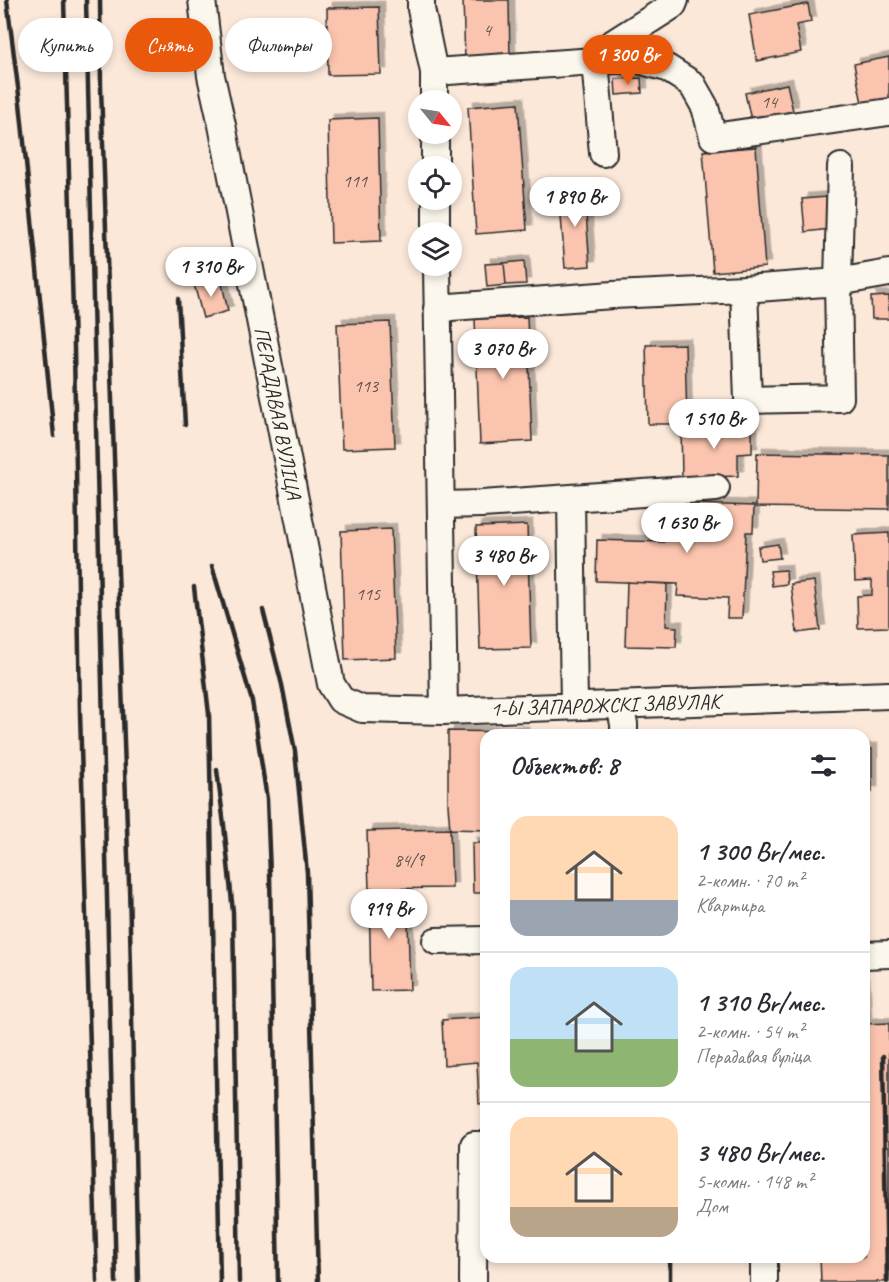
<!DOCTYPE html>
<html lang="ru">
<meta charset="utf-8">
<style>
:root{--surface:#fff;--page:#f7f7f7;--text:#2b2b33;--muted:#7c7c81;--line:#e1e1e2;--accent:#ea580c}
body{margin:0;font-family:Caveat,sans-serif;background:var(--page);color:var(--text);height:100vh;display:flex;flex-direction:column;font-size:22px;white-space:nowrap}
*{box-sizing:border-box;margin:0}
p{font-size:20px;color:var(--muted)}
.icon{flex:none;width:33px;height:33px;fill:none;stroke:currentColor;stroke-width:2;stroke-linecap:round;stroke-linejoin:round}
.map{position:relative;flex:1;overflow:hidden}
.drawer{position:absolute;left:480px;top:729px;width:390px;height:534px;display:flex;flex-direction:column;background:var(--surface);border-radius:18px;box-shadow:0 3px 9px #0003}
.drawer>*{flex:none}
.banner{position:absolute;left:18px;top:18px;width:372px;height:54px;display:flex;gap:12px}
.needle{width:39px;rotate:120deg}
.buttons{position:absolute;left:408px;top:90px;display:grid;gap:12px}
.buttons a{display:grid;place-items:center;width:54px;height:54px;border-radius:50%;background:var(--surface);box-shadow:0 3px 9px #0003;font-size:30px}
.price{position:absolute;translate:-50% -51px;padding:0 14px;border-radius:21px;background:#fff;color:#222;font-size:20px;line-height:39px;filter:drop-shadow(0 2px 3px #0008)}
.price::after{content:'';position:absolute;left:50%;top:36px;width:18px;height:14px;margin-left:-9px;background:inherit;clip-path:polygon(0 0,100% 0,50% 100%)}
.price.on{background:var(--accent);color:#fff}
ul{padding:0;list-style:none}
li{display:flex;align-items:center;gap:18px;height:150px;padding:0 30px}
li+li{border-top:2px solid var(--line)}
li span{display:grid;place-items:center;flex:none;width:168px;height:120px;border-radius:18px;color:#555}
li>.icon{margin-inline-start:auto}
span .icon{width:72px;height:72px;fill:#fffc;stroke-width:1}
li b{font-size:26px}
h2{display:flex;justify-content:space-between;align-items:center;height:72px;padding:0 30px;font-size:26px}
.pill{padding:0 21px;border-radius:27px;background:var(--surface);box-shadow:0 3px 9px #0003;font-size:21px;line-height:54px}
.pill.on{background:var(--accent);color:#fff}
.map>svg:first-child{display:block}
.building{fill:#fbc4ae;stroke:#2b2b2b;stroke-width:1.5;filter:url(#shadow)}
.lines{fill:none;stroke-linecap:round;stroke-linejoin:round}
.minor-casing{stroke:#2b2b2b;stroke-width:30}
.minor{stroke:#fbf7ec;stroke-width:26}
.rail{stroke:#2b2b2b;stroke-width:4.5}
.labels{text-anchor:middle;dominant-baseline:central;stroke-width:4.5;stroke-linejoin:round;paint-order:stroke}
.number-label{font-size:18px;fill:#5f514c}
.street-label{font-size:21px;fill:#2b2b2b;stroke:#fbf7ec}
</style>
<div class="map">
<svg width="889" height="1282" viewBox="0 0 889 1282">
<defs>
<filter id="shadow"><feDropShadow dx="5.5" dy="-5.5" stdDeviation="0" flood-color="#0004"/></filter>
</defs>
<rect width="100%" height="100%" fill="#fbe8d9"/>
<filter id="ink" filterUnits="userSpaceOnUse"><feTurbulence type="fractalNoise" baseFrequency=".0167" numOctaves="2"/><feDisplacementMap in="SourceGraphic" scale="12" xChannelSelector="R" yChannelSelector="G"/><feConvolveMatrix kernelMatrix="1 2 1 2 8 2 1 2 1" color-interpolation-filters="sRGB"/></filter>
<g filter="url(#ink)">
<path class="building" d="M 463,0 L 509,0 L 510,59 L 465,61 Z
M 808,4 L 811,22 L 796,25 L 801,52 L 757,61 L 749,15 Z
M 379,7 L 381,74 L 328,75 L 327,8 Z
M 889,57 L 889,103 L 863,108 L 854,64 Z
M 641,78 L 642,93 L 616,95 L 615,79 Z
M 787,84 L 793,111 L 751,120 L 745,93 Z
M 518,103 L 527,230 L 476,234 L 468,107 Z
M 378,118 L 381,241 L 331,243 L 328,120 Z
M 756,147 L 765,267 L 713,272 L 703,151 Z
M 584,188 L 590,266 L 565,268 L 559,190 Z
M 827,197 L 830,229 L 805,232 L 802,199 Z
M 524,261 L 526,284 L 506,285 L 504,263 Z
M 504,263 L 506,285 L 487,287 L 485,264 Z
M 221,279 L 228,311 L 203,318 L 194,284 Z
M 889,296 L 889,319 L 872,319 L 871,297 Z
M 527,317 L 532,441 L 480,444 L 475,319 Z
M 390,322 L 395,447 L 342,449 L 337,324 Z
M 685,344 L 687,424 L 648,424 L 646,345 Z
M 752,425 L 752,453 L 738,454 L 738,476 L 682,478 L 681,426 Z
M 757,453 L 889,455 L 889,509 L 756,507 Z
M 666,503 L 754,506 L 753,532 L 746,532 L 742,618 L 727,618 L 728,598 L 677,596 L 678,584 L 596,581 L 597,540 L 664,542 Z
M 527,525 L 531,648 L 480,649 L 476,527 Z
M 391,529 L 396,658 L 345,660 L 341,531 Z
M 889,533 L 889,627 L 858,628 L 857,596 L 872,595 L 872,580 L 855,581 L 853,535 Z
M 778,544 L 780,558 L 760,560 L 758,547 Z
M 786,570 L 787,584 L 772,586 L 770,571 Z
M 814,581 L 820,630 L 797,633 L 791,584 Z
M 627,582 L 667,584 L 666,626 L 677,627 L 676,647 L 625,646 Z
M 448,731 L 523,732 L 523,735 L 486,735 L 486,830 L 450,829 L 448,805 Z
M 864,749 L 872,749 L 872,792 L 864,792 Z
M 450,829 L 452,888 L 369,889 L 367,831 Z
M 472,843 L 486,843 L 486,893 L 473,893 Z
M 369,889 L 407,889 L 410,990 L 371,991 Z
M 864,983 L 866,1024 L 889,1023 L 889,1282 L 821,1282 L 820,1257 L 864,1257 Z
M 486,1017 L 486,1103 L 479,1104 L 477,1062 L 444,1065 L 442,1020 Z"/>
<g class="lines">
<defs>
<path id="minor" d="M 202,0 L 211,76 L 222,125 L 331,684 L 341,700 L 362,709 L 444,711 L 889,695
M 421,0 L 421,9 L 434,72 L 434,100
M 434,72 L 595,61 L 604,49 L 673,5 L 675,0
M 435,134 L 435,166
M 603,153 L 595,61 L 636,59 L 667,68 L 692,84 L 705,107 L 713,137 L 889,112
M 841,167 L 838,282 L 840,398 L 748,400 L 744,289 L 838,282 L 889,273
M 436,200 L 436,232
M 437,266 L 444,711
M 437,308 L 613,295 L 744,289
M 571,498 L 574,706
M 441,505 L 482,504 L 716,488
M 620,705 L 624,724 L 624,735
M 436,941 L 486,940
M 864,955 L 889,954
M 764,1257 L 764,1282
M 473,1282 L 474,1145 L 486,1145"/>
</defs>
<use href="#minor" class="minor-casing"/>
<use href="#minor" class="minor"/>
<path class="rail" d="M 7,0 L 20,103 L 54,436
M 64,0 L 74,347 L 80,713 L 97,1282
M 86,0 L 116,1282
M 100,0 L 101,87 L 129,884 L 138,1282
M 178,299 L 185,425
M 212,566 L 252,701 L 267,799 L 270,874 L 278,1282
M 194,587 L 209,714 L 220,1282
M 263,610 L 282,685 L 295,751 L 307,873 L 318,1282
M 217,770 L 224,825 L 233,912 L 239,1282
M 883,1056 L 887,1282
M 670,1257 L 670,1282"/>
</g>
</g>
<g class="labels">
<g class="number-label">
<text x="487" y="30">4</text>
<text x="769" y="102">14</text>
<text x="355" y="181">111</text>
<text x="366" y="386">113</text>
<text x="368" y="594">115</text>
<text x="409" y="860">84/9</text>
</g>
<g class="street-label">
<text transform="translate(278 413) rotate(79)">ПЕРАДАВАЯ ВУЛІЦА</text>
<text transform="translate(605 705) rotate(-2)">1-Ы ЗАПАРОЖСКІ ЗАВУЛАК</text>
</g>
</g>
</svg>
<div class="buttons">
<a><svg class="needle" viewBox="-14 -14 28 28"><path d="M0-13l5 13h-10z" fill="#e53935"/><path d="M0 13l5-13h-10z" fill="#7c7c81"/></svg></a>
<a><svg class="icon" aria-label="locate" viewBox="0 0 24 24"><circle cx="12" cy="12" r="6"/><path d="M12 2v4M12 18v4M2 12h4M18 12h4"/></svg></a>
<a><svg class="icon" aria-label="layers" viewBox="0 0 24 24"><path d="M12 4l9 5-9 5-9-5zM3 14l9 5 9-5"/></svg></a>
</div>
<b class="price on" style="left:628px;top:86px">1 300 Br</b>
<b class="price" style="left:575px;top:228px">1 890 Br</b>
<b class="price" style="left:211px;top:298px">1 310 Br</b>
<b class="price" style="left:503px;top:380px">3 070 Br</b>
<b class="price" style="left:714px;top:450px">1 510 Br</b>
<b class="price" style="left:687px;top:554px">1 630 Br</b>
<b class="price" style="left:504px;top:587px">3 480 Br</b>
<b class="price" style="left:389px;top:940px">919 Br</b>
<div class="banner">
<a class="pill">Купить</a>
<a class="pill on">Снять</a>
<a class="pill">Фильтры</a>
</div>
<section class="drawer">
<h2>Объектов: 8<svg class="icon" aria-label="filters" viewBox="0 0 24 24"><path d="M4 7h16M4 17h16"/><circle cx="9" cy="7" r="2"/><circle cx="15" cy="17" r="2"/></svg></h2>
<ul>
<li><span style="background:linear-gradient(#ffd9b3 70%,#9aa5b1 0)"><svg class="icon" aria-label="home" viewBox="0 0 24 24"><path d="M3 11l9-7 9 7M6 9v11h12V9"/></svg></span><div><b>1 300 Br/мес.</b><p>2-комн. · 70 m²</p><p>Квартира</p></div></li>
<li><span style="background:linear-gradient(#bfe0f5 60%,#8fb573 0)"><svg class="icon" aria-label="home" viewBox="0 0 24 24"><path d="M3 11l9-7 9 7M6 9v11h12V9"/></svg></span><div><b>1 310 Br/мес.</b><p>2-комн. · 54 m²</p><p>Перадавая вуліца</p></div></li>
<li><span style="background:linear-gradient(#ffd9b3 75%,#b9a48a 0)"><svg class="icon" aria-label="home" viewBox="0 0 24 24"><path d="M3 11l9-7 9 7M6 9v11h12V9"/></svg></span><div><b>3 480 Br/мес.</b><p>5-комн. · 148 m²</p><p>Дом</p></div></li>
</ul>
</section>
</div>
